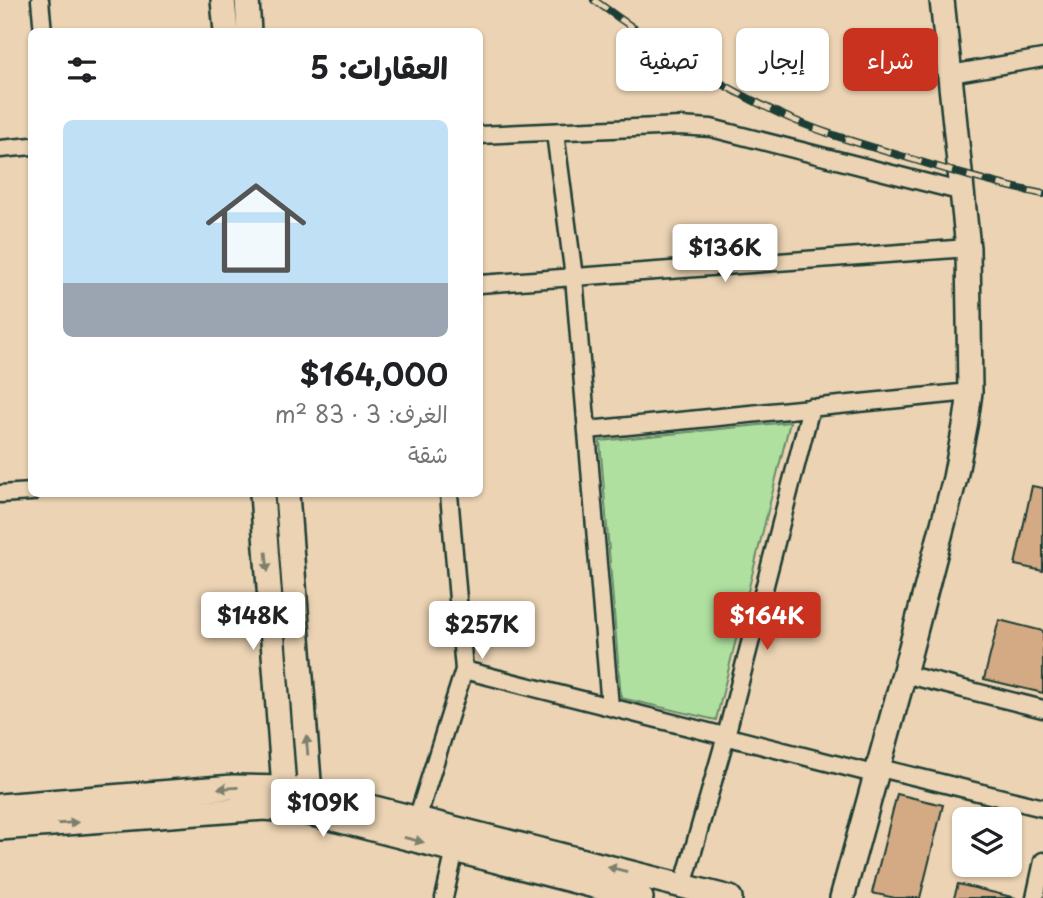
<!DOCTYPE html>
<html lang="ar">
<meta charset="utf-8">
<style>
:root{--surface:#fff;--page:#f2f2f2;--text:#202124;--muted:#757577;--accent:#c8321e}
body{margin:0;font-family:"Playpen Sans","Playpen Sans Arabic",sans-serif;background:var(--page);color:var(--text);direction:rtl;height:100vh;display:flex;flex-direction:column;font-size:26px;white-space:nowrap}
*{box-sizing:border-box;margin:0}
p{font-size:23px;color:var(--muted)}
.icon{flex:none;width:38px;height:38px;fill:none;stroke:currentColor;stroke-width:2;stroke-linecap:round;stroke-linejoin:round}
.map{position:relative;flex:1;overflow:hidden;direction:ltr}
.sheet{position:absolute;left:28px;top:28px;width:455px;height:469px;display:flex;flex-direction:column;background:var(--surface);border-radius:10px;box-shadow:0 2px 5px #0004;direction:rtl}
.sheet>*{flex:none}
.guide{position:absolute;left:504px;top:28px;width:434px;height:63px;direction:rtl;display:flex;gap:14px}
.controls{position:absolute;left:952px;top:807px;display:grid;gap:14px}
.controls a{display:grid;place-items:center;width:70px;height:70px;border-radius:10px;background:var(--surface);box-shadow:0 2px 5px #0004;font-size:35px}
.price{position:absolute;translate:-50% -60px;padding:0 16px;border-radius:7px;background:#fff;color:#222;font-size:23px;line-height:46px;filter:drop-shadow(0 2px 4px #0008)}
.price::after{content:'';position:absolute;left:50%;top:42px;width:21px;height:16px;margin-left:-10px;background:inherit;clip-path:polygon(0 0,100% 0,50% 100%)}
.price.on{background:var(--accent);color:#fff}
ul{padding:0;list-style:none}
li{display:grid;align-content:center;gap:14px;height:371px;padding:0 35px}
li span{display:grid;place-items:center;height:217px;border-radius:10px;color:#555}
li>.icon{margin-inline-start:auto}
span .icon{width:126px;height:126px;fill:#fffc;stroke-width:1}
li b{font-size:30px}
h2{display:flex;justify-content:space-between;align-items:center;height:84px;padding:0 35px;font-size:30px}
.tag{padding:0 24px;border-radius:10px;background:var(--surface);box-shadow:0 2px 5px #0004;font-size:24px;line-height:63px}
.tag.on{background:var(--accent);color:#fff}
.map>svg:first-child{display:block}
.green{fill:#afe0a0;stroke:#678e6a;stroke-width:2}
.building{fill:#d3aa84;stroke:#1f3d34;stroke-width:2}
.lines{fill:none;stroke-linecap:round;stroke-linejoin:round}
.street-casing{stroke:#1f3d34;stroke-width:21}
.secondary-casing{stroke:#1f3d34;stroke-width:28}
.street{stroke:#ebd3b3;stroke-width:16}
.secondary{stroke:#ebd3b3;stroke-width:23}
.rail-casing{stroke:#1f3d34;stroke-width:8}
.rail{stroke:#ebd3b3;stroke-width:5;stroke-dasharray:16;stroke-linecap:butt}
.oneway{fill:#7b806d}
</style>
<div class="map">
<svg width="1043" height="898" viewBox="0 0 1043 898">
<rect width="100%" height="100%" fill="#ebd3b3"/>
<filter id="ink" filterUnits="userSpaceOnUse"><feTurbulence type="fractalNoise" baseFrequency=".0143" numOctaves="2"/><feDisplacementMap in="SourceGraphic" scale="14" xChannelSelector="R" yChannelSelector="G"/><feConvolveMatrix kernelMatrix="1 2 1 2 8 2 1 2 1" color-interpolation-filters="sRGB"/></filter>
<g filter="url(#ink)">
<path class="green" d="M 790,422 L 716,720 L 621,698 L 600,441 Z"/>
<path class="building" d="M 1032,486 L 1043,488 L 1043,571 L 1015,565 Z
M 999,620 L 1043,631 L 1043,693 L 984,679 Z
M 897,794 L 943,805 L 920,898 L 895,898 L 872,893 Z
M 958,884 L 1016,898 L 954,898 Z"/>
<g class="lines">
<defs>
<path id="street" d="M 40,0 L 43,32
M 951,74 L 1043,58
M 555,133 L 574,277 L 610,707
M 480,135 L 680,126 L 711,128 L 963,192
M 0,149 L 32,146
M 480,284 L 968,248
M 588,430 L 970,392
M 0,494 L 32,492
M 464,670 L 878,775
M 904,674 L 1043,709
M 880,768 L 1043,808
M 417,819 L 464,670 L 449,494
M 683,886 L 726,736 L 811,407
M 444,898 L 455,850
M 1035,898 L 1043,861"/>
<path id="secondary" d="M 223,0 L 226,32
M 247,0 L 249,32
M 262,494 L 285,801
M 287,494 L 311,807
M 0,806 L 233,787 L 285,788 L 311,792 L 730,898
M 0,828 L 264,808 L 299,811 L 326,817 L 641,898
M 842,898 L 904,674 L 955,478 L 966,421 L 970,392 L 968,248 L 942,0"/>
</defs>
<use href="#street" class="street-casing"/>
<use href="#secondary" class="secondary-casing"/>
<use href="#street" class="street"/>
<use href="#secondary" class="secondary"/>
<defs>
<path id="rail" d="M 594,0 C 650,41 711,81 774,111 C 813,130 854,142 895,154 C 944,169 993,184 1043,194"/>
</defs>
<use href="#rail" class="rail-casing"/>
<use href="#rail" class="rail"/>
</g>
<defs><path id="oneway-solid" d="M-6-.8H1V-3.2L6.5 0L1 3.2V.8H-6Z" transform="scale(1.75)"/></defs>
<g class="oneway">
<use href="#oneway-solid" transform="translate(267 562) rotate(85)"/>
<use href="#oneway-solid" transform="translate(307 745) rotate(-95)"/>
<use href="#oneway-solid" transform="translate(228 788) rotate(177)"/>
<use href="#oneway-solid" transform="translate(68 823) rotate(-4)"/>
<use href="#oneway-solid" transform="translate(414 840) rotate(14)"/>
<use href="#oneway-solid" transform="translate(617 869) rotate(-166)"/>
</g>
</g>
</svg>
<div class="controls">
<a><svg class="icon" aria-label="layers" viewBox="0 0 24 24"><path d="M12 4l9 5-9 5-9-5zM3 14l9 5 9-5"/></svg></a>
</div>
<b class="price" style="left:725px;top:284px">$136K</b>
<b class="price" style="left:253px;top:652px">$148K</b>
<b class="price on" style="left:767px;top:652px">$164K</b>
<b class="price" style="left:482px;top:661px">$257K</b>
<b class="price" style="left:323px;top:839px">$109K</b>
<div class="guide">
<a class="tag on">شراء</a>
<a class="tag">إيجار</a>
<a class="tag">تصفية</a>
</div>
<section class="sheet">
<h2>العقارات: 5<svg class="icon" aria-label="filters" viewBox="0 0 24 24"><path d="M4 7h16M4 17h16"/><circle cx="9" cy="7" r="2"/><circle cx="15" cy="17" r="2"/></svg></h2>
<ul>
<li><span style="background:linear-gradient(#bfe0f5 75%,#9aa5b1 0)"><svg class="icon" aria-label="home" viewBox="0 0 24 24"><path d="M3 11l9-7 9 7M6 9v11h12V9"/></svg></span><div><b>$164,000</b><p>الغرف: 3 · 83 m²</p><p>شقة</p></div></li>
</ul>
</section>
</div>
